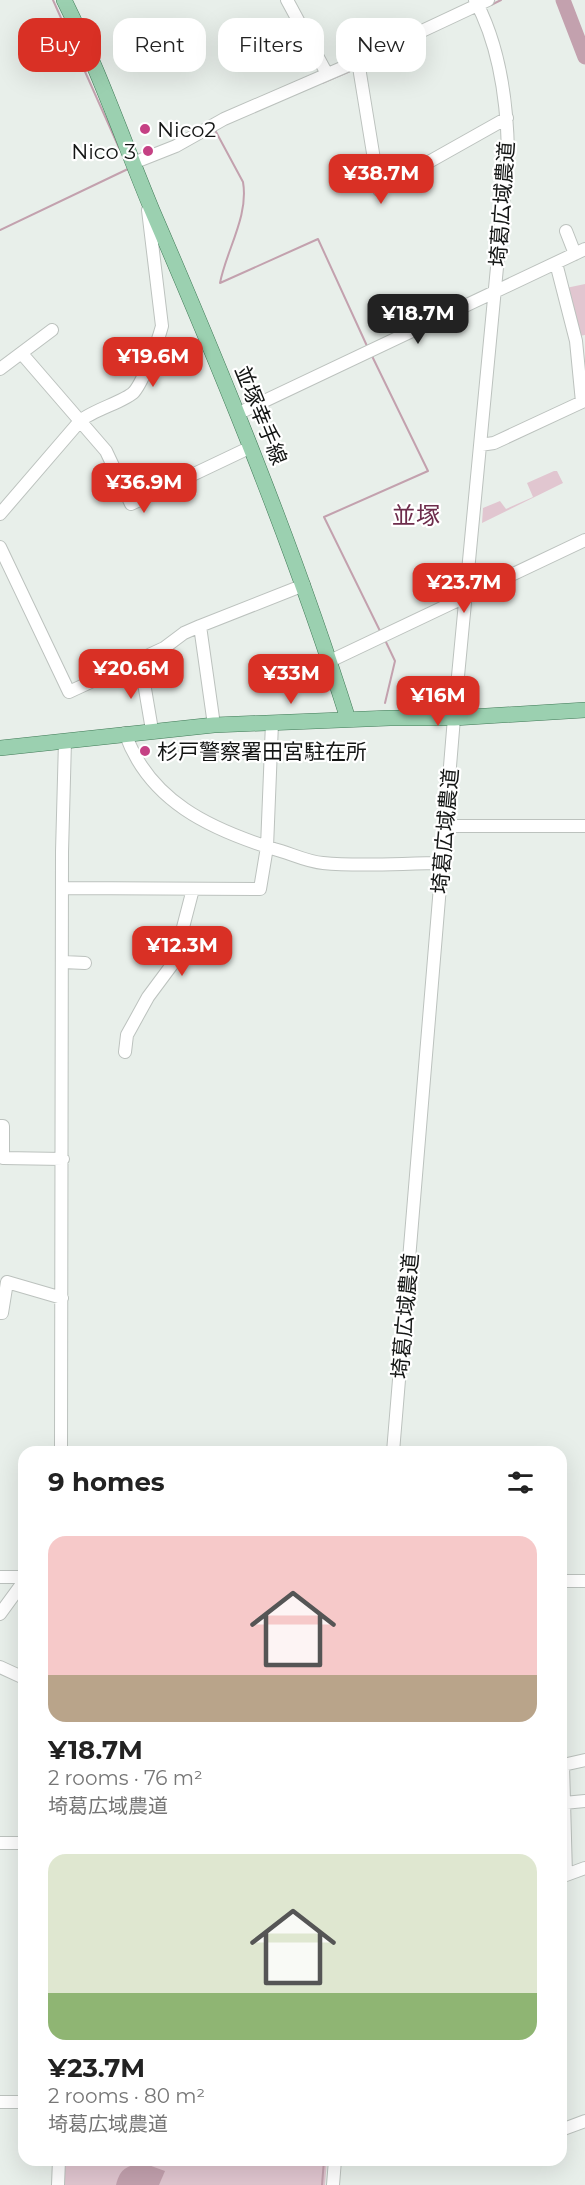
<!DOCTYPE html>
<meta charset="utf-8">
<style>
:root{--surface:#fff;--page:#f6f6f6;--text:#222;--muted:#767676;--accent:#d93025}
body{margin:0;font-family:Montserrat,"Noto Sans JP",sans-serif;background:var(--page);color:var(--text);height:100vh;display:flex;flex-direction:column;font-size:22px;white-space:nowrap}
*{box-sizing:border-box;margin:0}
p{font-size:20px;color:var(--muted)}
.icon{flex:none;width:33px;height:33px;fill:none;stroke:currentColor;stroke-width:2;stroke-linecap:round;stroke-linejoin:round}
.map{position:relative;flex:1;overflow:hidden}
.panel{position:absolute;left:18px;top:1446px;width:549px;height:720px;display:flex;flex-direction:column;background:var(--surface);border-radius:18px;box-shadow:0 6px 24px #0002}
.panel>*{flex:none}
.banner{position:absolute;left:18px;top:18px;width:549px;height:54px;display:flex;gap:12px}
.price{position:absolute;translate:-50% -51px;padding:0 14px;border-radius:12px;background:var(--accent);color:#fff;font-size:20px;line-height:39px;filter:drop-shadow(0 2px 3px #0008)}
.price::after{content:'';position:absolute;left:50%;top:36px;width:18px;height:14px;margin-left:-9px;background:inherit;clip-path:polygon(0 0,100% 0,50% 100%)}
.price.on{background:#222;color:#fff}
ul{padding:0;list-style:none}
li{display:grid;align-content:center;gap:12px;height:318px;padding:0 30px}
li span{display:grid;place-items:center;height:186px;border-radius:18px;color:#555}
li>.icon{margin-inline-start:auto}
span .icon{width:108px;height:108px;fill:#fffc;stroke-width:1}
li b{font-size:26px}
h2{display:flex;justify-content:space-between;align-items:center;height:72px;padding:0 30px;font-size:26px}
.tag{padding:0 21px;border-radius:18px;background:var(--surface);box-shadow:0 6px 24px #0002;font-size:21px;line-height:54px}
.tag.on{background:var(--accent);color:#fff}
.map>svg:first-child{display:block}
.green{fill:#e1c6d0}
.water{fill:#c3a1ae}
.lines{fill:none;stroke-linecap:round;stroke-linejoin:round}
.stream{stroke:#c3a1ae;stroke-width:2}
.river{stroke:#c3a1ae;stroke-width:15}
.minor-casing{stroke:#bcc2be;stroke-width:14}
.major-casing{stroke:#407a57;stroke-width:16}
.minor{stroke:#fff;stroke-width:12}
.major{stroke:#9bd0b0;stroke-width:15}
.poi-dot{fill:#c54184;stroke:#fff;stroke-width:2}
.labels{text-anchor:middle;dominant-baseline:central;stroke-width:4.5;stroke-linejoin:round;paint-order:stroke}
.poi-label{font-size:21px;fill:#131514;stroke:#fff;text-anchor:start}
.street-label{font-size:21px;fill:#131514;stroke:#fff}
.quarter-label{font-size:24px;fill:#6d2c4b;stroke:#fff}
</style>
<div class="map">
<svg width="585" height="2185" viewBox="0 0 585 2185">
<rect width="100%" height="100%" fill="#e8efea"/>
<path class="green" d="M 585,284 L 585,335 L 579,336 L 566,288 Z
M 554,471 L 557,471 L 563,483 L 482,523 L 483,508 L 500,501 L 506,509 L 533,497 L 527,483 Z
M 65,2160 L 327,2160 L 325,2185 L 65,2185 Z"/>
<path class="water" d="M 143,2163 L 165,2171 L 159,2185 L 116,2185 C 120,2168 127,2166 143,2163 Z"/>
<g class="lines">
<path class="stream" d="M 53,0 L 120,150
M 491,5 L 501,0
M 363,65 L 420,38
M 322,83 L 355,69
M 215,130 L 243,182 C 249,216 226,251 220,283 L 318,239 L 367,346
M 0,230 L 130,168
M 371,354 L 428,471 L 324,517 L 381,633
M 385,640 L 395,661 L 385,703
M 322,2185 L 324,2160"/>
<path class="river" d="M 563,0 L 585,57"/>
<defs>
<path id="minor" d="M 287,0 L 327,74
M 358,61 L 379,190 L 507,118
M 133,163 L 176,146 L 224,119 L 358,61 L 488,0
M 566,231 L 575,254
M 23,355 L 106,451 L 131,504 L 251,447
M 0,369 L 52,330
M 237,414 L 585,249
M 480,445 L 494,443 L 582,402 L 576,341 L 556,263
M 0,514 L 80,421 C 93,410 126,401 134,392 C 144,380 158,341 162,326 L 148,210
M 0,547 L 69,692 L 164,648 L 184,633 L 200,626 L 304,585
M 200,626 L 214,725
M 330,661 L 585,540
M 136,662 L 144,683 L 152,730
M 125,733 C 149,801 210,829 274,849 C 290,853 307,862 323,863 C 362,867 403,863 443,863
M 445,826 L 585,826
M 63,888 L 260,889 L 267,847 L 272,723
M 63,962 L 85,963
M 125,1052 L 127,1035 L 148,997 L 174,962 L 193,889
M 0,1126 L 3,1126 L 3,1158 L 63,1159
M 0,1313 L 2,1313 L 7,1282 L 62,1298
M 61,1452 L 62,852 L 65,741
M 393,1452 L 454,718 L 508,152 C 507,101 500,46 475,0
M 0,1577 L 24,1577
M 561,1581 L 585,1581
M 0,1614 L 24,1581
M 0,1667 L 24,1678
M 564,1803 L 585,1801
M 0,1843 L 24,1843
M 562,1872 L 566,1875 L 585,1868
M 566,1875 L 563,1765 L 585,1760
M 0,2102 L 24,2102
M 561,2130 L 585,2121
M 58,2185 L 59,2160
M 333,2185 L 335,2160"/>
<path id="major" d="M 64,0 C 98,68 123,140 152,210 C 224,377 293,545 348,719
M 0,748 L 214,725 L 390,718 L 454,718 L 585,710"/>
</defs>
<use href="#minor" class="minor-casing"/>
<use href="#major" class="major-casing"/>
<use href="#minor" class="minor"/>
<use href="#major" class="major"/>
</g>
<g class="poi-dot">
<circle cx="145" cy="129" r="6"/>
<circle cx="148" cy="151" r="6"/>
<circle cx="145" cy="751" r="6"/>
</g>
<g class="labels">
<g class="poi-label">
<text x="157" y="129">Nico2</text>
<text x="136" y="151" text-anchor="end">Nico 3</text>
<text x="157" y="751">杉戸警察署田宮駐在所</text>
</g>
<g class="street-label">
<text transform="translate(502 204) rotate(-86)">埼葛広域農道</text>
<text transform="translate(261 415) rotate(68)">並塚幸手線</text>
<text transform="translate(445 831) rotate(-85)">埼葛広域農道</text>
<text transform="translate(405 1316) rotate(-85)">埼葛広域農道</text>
</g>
<g class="quarter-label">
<text x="416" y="515">並塚</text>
</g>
</g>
</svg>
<b class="price" style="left:381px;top:205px">¥38.7M</b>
<b class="price on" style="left:418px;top:345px">¥18.7M</b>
<b class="price" style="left:153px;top:388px">¥19.6M</b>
<b class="price" style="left:144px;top:514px">¥36.9M</b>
<b class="price" style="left:464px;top:614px">¥23.7M</b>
<b class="price" style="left:131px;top:700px">¥20.6M</b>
<b class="price" style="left:291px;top:705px">¥33M</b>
<b class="price" style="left:438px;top:727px">¥16M</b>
<b class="price" style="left:182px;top:977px">¥12.3M</b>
<div class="banner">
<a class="tag on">Buy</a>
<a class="tag">Rent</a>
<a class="tag">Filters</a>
<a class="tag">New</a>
</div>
<section class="panel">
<h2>9 homes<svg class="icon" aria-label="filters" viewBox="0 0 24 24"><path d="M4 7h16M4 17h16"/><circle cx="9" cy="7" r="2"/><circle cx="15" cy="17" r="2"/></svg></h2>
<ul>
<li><span style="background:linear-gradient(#f6c9c9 75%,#b9a48a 0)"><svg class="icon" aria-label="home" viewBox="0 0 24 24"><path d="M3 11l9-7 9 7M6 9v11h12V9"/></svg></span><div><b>¥18.7M</b><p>2 rooms · 76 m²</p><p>埼葛広域農道</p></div></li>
<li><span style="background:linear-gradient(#dfe7d0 75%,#8fb573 0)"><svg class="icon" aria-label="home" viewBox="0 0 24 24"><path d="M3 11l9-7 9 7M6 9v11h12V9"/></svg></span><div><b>¥23.7M</b><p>2 rooms · 80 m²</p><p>埼葛広域農道</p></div></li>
</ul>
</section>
</div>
